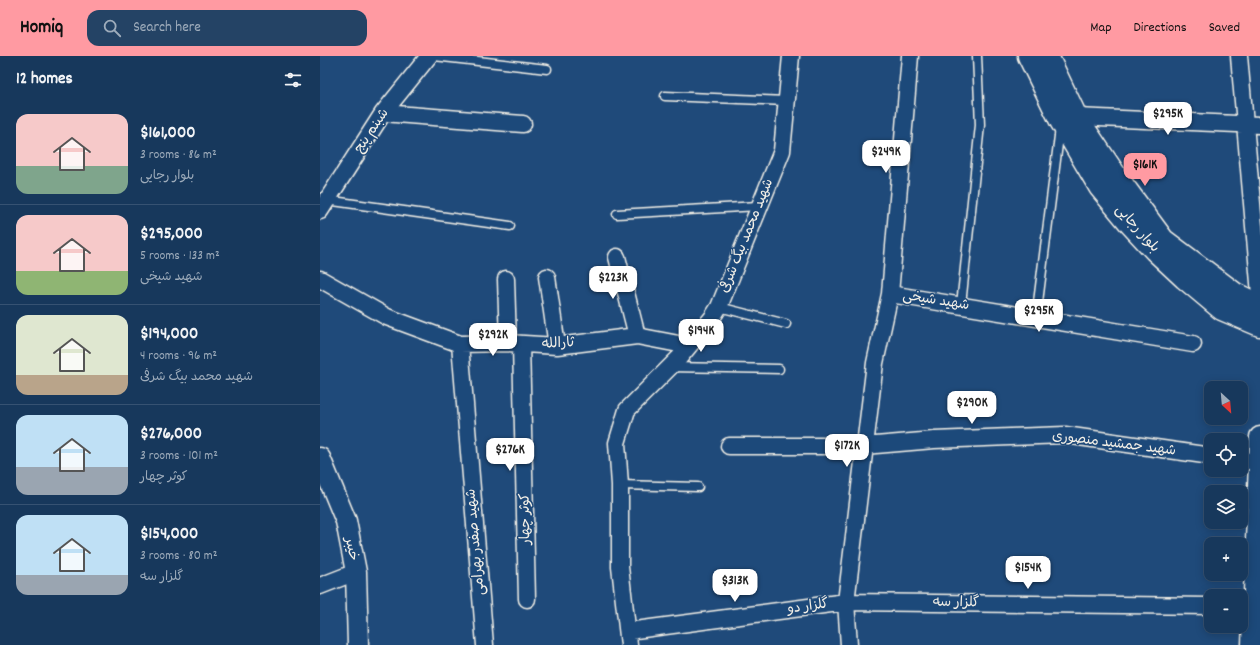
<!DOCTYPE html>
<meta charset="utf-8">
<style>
:root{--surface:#17385c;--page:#244365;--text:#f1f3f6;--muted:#9eacbb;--line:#365272;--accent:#ff9aa2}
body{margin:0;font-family:Dekko,"Playpen Sans Arabic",sans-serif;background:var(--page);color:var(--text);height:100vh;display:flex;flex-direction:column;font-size:15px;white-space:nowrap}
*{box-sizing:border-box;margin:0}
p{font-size:13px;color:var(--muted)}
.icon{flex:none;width:22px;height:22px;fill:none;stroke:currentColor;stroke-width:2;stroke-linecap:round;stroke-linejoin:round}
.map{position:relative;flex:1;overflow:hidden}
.sheet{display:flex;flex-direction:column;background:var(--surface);width:320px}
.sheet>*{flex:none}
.needle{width:26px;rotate:154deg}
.tools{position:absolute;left:884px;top:325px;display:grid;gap:8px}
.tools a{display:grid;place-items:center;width:44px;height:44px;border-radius:8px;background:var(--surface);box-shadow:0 2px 10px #0003,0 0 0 1px var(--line);font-size:20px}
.price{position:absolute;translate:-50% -34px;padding:0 9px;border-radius:8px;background:#fff;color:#222;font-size:13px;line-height:26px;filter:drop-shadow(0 1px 2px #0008)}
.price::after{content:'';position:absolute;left:50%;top:24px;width:12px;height:9px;margin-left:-6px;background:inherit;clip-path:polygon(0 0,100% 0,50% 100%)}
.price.on{background:var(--accent);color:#111}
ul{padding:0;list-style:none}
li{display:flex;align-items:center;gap:12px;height:100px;padding:0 16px}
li+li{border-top:1px solid var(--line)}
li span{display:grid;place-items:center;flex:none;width:112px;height:80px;border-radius:12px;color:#555}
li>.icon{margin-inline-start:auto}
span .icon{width:48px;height:48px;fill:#fffc;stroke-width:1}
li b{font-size:17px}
h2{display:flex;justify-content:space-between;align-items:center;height:48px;padding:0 16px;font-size:17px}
header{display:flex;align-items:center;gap:24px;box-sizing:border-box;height:56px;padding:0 20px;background:var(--accent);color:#111}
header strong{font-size:19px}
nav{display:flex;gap:22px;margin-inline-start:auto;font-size:14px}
.search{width:280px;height:36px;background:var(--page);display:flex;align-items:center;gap:10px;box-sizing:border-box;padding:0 14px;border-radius:12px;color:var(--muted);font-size:15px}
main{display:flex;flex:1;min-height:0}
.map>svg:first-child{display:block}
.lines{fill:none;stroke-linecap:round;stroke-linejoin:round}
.service-casing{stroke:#f4f1e8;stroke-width:11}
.minor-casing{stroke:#f4f1e8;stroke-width:19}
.tertiary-casing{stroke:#f4f1e8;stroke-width:23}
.secondary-casing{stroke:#f4f1e8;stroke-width:25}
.service{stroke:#1f4a7a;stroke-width:8}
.minor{stroke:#1f4a7a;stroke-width:16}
.tertiary{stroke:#1f4a7a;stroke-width:20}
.secondary{stroke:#1f4a7a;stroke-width:22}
.labels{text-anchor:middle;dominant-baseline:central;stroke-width:3;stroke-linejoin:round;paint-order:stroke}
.street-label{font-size:14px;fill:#f4f1e8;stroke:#1f4a7a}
</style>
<header>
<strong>Homiq</strong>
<div class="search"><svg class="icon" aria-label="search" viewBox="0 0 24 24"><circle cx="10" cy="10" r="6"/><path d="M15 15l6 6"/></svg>Search here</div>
<nav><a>Map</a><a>Directions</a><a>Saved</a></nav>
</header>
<main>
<section class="sheet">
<h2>12 homes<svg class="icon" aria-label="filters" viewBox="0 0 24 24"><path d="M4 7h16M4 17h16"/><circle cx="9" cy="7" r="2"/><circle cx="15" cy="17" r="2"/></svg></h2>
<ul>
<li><span style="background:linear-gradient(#f6c9c9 65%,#7fa58c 0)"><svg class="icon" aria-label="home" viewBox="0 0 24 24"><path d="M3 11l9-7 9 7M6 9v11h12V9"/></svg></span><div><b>$161,000</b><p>3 rooms · 86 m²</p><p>بلوار رجایی</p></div></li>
<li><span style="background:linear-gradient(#f6c9c9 70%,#8fb573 0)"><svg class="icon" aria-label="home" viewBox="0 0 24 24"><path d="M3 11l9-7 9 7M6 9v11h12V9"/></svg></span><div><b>$295,000</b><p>5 rooms · 133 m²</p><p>شهید شیخی</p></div></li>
<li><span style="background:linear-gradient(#dfe7d0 75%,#b9a48a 0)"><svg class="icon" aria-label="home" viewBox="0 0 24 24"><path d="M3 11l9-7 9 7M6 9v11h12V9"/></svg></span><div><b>$194,000</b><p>4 rooms · 96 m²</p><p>شهید محمد بیگ شرفی</p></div></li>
<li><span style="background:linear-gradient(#bfe0f5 65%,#9aa5b1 0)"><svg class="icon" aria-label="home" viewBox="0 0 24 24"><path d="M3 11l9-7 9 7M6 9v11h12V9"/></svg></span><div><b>$276,000</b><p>3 rooms · 101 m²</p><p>کوثر چهار</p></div></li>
<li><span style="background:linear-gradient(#bfe0f5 75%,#9aa5b1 0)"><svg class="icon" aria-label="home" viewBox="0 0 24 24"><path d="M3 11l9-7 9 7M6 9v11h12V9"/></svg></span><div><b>$154,000</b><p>3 rooms · 80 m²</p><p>گلزار سه</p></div></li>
</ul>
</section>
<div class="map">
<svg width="940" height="589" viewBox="0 0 940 589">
<rect width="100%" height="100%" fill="#1f4a7a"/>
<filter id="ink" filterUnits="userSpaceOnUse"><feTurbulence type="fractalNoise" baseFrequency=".025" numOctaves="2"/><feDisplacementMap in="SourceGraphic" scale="8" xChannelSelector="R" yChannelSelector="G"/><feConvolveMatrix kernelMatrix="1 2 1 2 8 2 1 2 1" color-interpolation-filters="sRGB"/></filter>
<g filter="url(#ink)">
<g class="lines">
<defs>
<path id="service" d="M 114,0 L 227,13
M 345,40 L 466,45
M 6,144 L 190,170
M 297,158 L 439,150
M 641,249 L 660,69 L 657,0
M 399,251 L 466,268
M 716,262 L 740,72
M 349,311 L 459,313
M 300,429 L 378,431"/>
<path id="minor" d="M 919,0 L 940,238
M 63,57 L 203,68
M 756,61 L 940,69
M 0,155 L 63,57 L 109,0
M 297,201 L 317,280
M 227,221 L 237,290
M 0,223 L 67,261 L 140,288 L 188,287 L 237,290 L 317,280 L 369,290
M 186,223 L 188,287
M 570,238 L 873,288
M 140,288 L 165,589
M 201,288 L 207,543
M 409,390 L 544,390 L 614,384 L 745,379 L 891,400
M 921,404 L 939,406
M 0,530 L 36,516
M 308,575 L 526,546 L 891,550
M 309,589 L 300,511 L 300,429 L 297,387 L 307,354 L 360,301 L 392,262 L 399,251 L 462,95 L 471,0
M 529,589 L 526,546 L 555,307 L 570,238 L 590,0"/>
<path id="tertiary" d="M 0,402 L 26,465 L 36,516 L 38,589
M 932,589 L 940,381"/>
<path id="secondary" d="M 709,0 L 741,65 L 780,131 L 810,167 L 835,194 L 865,222 L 902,253 L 940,269
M 727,0 L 756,61 L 795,119 L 843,184 L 915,238 L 940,250"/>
</defs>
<use href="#service" class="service-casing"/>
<use href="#minor" class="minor-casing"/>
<use href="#tertiary" class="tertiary-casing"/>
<use href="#secondary" class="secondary-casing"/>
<use href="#service" class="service"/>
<use href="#minor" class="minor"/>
<use href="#tertiary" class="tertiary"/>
<use href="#secondary" class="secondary"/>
</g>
</g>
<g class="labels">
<g class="street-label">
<text transform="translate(52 75) rotate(-56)">شبنم پنج</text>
<text transform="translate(817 173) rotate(48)">بلوار رجایی</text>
<text transform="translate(427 180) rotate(-68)">شهید محمد بیگ شرفی</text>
<text transform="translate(616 245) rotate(9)">شهید شیخی</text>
<text transform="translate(238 288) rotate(-3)">ثارالله</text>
<text transform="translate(794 388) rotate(7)">شهید جمشید منصوری</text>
<text transform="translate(206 463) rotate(-91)">کوثر چهار</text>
<text transform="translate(156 486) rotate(-95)">شهید صفدر بهرامی</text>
<text transform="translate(31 493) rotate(78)">خیبر</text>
<text transform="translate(636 547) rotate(1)">گلزار سه</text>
<text transform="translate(488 551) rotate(-8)">گلزار دو</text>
</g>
</g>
</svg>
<div class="tools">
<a><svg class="needle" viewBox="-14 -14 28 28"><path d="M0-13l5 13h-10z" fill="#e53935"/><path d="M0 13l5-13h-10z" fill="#9eacbb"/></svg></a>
<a><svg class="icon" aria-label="locate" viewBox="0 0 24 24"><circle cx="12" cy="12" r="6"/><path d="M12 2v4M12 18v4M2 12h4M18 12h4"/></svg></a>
<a><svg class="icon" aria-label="layers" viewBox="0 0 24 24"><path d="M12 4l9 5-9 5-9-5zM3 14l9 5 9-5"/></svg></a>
<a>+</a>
<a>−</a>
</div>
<b class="price" style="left:848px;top:80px">$295K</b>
<b class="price" style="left:566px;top:118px">$249K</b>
<b class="price on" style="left:825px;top:131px">$161K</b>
<b class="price" style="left:293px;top:244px">$223K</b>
<b class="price" style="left:719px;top:277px">$295K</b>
<b class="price" style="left:381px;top:297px">$194K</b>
<b class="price" style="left:173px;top:301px">$292K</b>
<b class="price" style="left:652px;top:369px">$290K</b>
<b class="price" style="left:527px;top:412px">$172K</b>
<b class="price" style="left:190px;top:416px">$276K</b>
<b class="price" style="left:708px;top:534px">$154K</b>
<b class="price" style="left:415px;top:547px">$313K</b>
</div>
</main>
